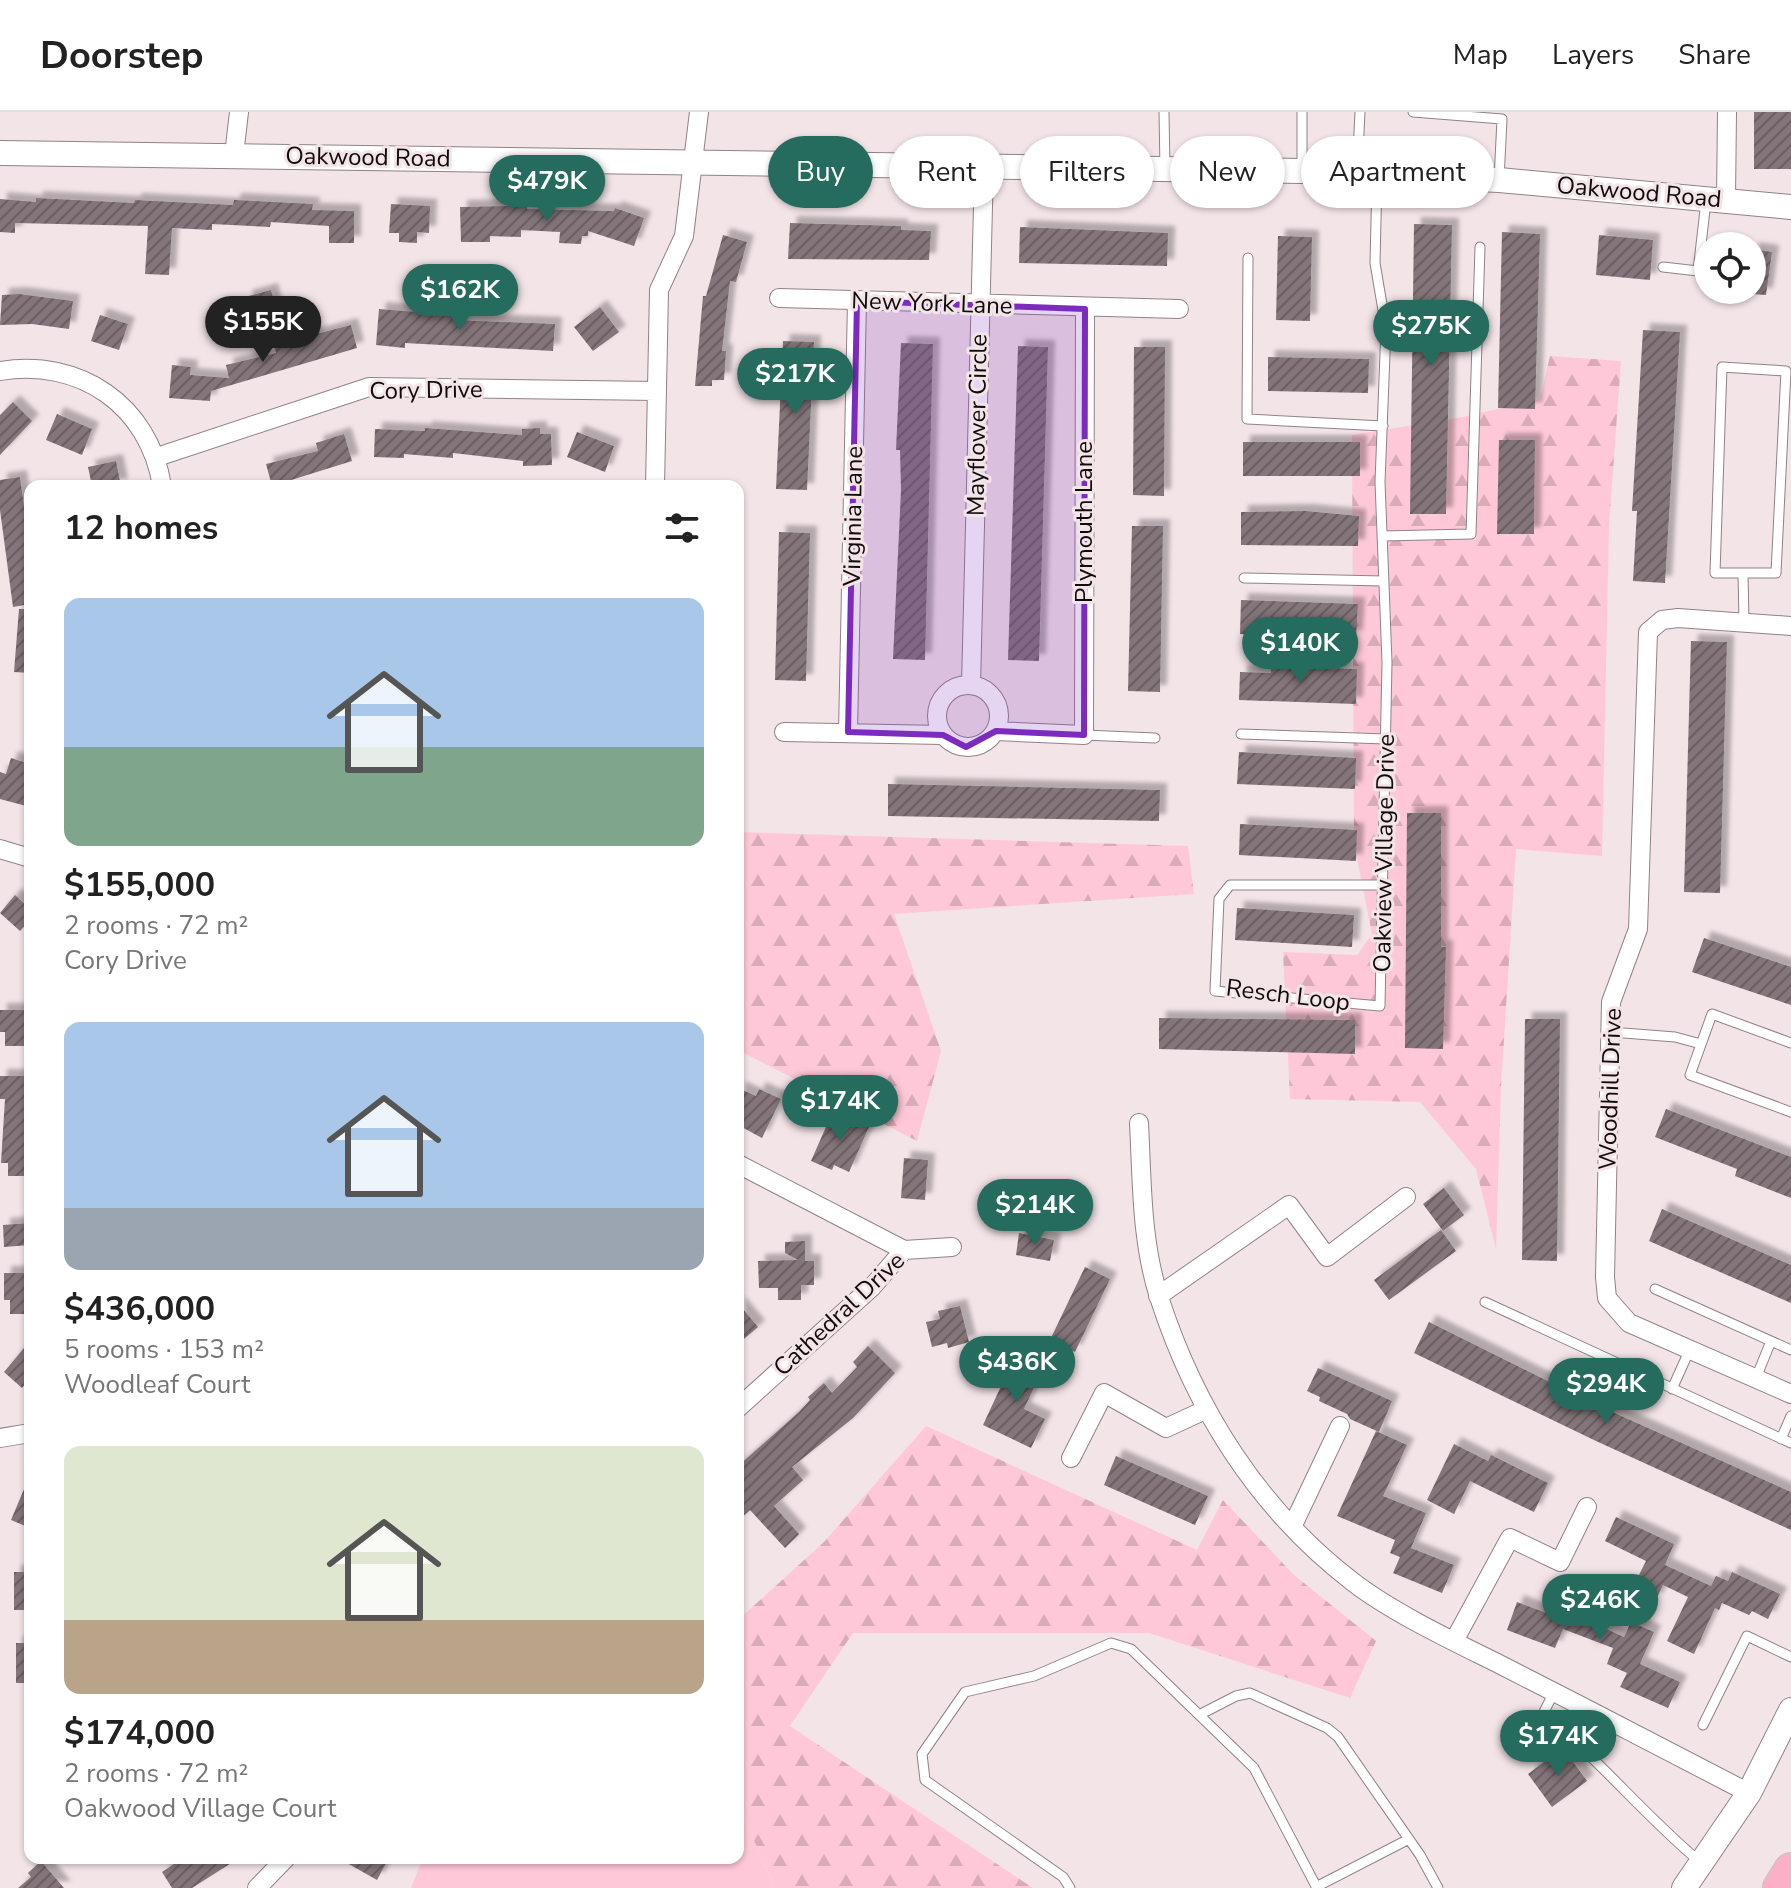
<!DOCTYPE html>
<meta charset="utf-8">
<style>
:root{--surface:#fff;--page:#f2f2f2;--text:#222;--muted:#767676;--line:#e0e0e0;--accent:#256b5e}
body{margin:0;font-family:"Nunito Sans",sans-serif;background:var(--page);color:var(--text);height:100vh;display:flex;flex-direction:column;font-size:30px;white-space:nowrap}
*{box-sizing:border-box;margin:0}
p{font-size:26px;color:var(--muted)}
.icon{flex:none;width:44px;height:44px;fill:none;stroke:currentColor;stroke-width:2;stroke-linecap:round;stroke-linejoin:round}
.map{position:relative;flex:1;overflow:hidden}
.side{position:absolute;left:24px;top:368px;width:720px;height:1384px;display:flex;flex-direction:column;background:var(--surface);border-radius:16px;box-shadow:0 2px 6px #0004}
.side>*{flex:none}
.hud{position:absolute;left:768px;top:24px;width:760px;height:72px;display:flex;gap:16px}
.buttons{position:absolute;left:1694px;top:120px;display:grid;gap:16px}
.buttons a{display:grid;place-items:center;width:72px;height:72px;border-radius:50%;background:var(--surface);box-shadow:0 2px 6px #0004;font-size:40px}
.price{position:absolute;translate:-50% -68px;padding:0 18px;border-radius:28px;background:var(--accent);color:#fff;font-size:26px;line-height:52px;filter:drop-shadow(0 2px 4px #0008)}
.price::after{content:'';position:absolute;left:50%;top:48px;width:24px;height:18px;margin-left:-12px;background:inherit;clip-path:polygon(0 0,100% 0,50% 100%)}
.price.on{background:#222;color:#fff}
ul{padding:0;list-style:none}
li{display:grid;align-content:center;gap:16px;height:424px;padding:0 40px}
li span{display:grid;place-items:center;height:248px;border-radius:16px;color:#555}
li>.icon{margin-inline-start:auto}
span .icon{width:144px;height:144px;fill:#fffc;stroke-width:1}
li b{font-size:34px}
h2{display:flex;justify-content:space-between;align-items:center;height:96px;padding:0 40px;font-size:34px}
.tag{padding:0 28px;border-radius:36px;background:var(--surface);box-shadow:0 2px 6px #0004;font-size:28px;line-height:72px}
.tag.on{background:var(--accent);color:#fff}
header{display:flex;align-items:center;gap:48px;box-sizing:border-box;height:112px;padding:0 40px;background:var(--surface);border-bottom:2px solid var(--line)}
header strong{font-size:38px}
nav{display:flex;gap:44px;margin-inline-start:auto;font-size:28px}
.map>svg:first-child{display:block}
.green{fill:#fec8d8}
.forest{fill:url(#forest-firs)}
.building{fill:url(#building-hatch);filter:url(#shadow)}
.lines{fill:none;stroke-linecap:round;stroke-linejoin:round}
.service-casing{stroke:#908286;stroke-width:11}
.minor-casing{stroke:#908286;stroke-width:20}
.tertiary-casing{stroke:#908286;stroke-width:26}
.motorway-casing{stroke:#c6c4c5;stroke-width:36}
.service{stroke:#fff;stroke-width:9}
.minor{stroke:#fff;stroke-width:18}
.tertiary{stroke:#fff;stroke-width:24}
.motorway{stroke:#fbb0c8;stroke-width:34}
.marked{fill:#7b2cbf;fill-opacity:0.2;stroke:#7b2cbf;stroke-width:6;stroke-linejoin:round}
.labels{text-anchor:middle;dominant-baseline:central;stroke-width:6;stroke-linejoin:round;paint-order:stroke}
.street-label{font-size:24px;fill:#100b0c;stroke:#f3e4e8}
</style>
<header>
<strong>Doorstep</strong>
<nav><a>Map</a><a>Layers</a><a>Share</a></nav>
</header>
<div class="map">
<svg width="1791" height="1776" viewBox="0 0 1791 1776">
<defs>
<pattern id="forest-firs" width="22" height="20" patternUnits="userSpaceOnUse" patternTransform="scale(2)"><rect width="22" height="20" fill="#fec8d8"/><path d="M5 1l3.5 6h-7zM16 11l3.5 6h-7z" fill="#d9aab8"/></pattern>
<pattern id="building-hatch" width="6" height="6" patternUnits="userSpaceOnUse" patternTransform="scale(2)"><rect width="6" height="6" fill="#837579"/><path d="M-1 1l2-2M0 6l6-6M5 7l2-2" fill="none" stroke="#6a5e62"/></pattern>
<filter id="shadow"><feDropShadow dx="7" dy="-7" stdDeviation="2" flood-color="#0004"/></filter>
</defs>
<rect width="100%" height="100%" fill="#f3e4e8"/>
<path class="green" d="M 738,1692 L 775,1776 L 411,1776 L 423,1746 L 738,1746 Z"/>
<path class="forest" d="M 1550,244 L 1621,249 L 1609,413 L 1602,744 L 1516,737 L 1501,975 L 1496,1137 L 1476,1057 L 1420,990 L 1290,987 L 1283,840 L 1357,843 L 1372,822 L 1354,731 L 1352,323 L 1463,305 L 1540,287 Z
M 738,720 L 1188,734 L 1194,782 L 894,802 L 941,939 L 917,1029 L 738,938 Z
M 926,1314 L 1197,1438 L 1223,1388 L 1294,1463 L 1376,1529 L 1350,1586 L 1149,1521 L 853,1521 L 790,1614 L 1033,1776 L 775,1776 L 738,1692 L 738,1508 L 824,1430 Z"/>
<path class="building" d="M 1754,0 L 1791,0 L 1791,57 L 1754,57 Z
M 36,86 L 134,91 L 135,88 L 233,93 L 234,88 L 313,92 L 312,98 L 354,99 L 354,131 L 329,131 L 329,114 L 271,110 L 270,115 L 212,112 L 212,118 L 172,116 L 169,163 L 145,162 L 148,114 L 15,111 L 15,121 L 0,120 L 0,87 L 36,90 Z
M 510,89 L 528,90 L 527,97 L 614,99 L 615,96 L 644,106 L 634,134 L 588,119 L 588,124 L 582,124 L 581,132 L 559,131 L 560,120 L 521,118 L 521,125 L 490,124 L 490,130 L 461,130 L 460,95 L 510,94 Z
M 391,92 L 430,94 L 429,121 L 417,120 L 417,131 L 399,130 L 399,121 L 389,121 Z
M 790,111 L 901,114 L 901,118 L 931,119 L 929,148 L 788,147 Z
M 1414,112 L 1452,113 L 1446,402 L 1410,402 Z
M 1020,115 L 1168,121 L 1167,154 L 1019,151 Z
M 1502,120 L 1540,122 L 1535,297 L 1498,296 Z
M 723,123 L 747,130 L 736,170 L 730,169 L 722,239 L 726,239 L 724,268 L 712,268 L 712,274 L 695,274 L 703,184 L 706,184 Z
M 1599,123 L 1653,128 L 1650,168 L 1596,163 Z
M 1278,124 L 1312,125 L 1310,209 L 1276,208 Z
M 1752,137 L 1772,140 L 1766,183 L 1752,182 Z
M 271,178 L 277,201 L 252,208 L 245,185 Z
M 19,182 L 73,189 L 69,217 L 32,212 L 0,213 L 2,183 Z
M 600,195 L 619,220 L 593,239 L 574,215 Z
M 379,197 L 455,203 L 454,208 L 555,212 L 553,239 L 405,231 L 405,236 L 376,233 Z
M 100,203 L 128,212 L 119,238 L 91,229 Z
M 351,213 L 357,236 L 211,279 L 210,289 L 169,286 L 172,253 L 191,255 L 190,263 L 229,266 L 226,253 L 276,241 L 274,233 Z
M 1643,218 L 1680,220 L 1665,471 L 1633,469 L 1637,399 L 1632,399 Z
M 783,229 L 814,230 L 807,378 L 776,377 Z
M 901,231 L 933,232 L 925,548 L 893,547 L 901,378 L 900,338 L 896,338 Z
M 1018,234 L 1048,235 L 1039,549 L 1008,548 Z
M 1134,235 L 1165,235 L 1164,384 L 1133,383 Z
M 1268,245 L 1369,247 L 1368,281 L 1268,279 Z
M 13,290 L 32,309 L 0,343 L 0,303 Z
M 57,302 L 92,317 L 82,343 L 46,328 Z
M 425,316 L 522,323 L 522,317 L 540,316 L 540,322 L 551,322 L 552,353 L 523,354 L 523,349 L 453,341 L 453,346 L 404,342 L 404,346 L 374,345 L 375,317 L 425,319 Z
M 577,320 L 614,334 L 605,360 L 567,345 Z
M 344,322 L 352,349 L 272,374 L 266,352 L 318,339 L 316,331 Z
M 1499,328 L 1535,328 L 1534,422 L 1497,422 Z
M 1243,330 L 1360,330 L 1360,364 L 1243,364 Z
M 116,349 L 121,374 L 92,374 L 88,355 Z
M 20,365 L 30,439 L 30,492 L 13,495 L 0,398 L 0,368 Z
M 1306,399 L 1359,404 L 1358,434 L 1241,433 L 1241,400 Z
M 1132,414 L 1163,414 L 1160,580 L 1128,579 Z
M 779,420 L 810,421 L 806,569 L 775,568 Z
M 1241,488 L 1358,492 L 1356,525 L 1240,522 Z
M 19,497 L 30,497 L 30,561 L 14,560 Z
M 1691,529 L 1727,530 L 1720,781 L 1684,780 Z
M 1271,554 L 1357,557 L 1356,592 L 1239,588 L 1240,560 L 1271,561 Z
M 1239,640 L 1356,646 L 1355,677 L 1237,672 Z
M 11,646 L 30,652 L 25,677 L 30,678 L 30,695 L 0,687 L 0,660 L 6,662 Z
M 888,672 L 1160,678 L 1159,709 L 888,704 Z
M 1407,701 L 1441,701 L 1441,835 L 1446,835 L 1443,937 L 1405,936 Z
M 1240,712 L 1357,718 L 1356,749 L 1239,743 Z
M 15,783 L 30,797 L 30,808 L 20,819 L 0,801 Z
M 1237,796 L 1354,803 L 1352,835 L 1235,828 Z
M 1704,826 L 1791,855 L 1791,893 L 1692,860 Z
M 0,898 L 30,898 L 27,934 L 5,934 L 5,920 L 0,920 Z
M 1159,906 L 1355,908 L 1355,942 L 1159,937 Z
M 1525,907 L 1560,907 L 1557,1149 L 1522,1148 Z
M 0,964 L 30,964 L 30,1064 L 8,1064 L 8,1051 L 1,1051 L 5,987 L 0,987 Z
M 738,976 L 756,984 L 759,977 L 781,987 L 762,1026 L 738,1013 Z
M 1666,997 L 1791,1045 L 1791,1086 L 1735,1064 L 1737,1057 L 1655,1025 Z
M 833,999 L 869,1015 L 849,1060 L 834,1053 L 832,1058 L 811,1049 Z
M 904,1046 L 928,1048 L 925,1088 L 901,1086 Z
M 1444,1076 L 1464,1103 L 1443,1119 L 1423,1092 Z
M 1662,1097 L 1791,1153 L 1791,1191 L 1649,1129 Z
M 30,1111 L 30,1133 L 4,1135 L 3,1113 Z
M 1441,1118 L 1456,1139 L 1389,1188 L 1374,1168 Z
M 1019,1121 L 1054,1128 L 1050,1149 L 1016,1143 Z
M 805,1129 L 805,1149 L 814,1149 L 814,1173 L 801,1173 L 801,1188 L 778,1188 L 778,1176 L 759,1176 L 758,1149 L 798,1148 L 785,1141 L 785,1130 Z
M 1085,1155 L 1110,1167 L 1075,1240 L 1050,1228 Z
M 4,1161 L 30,1161 L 30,1202 L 10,1202 L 10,1188 L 4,1188 Z
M 738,1191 L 758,1215 L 738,1232 Z
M 960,1194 L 969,1230 L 948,1236 L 947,1231 L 932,1235 L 926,1210 L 940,1207 L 938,1199 Z
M 1429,1210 L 1590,1290 L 1791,1380 L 1791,1418 L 1596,1329 L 1414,1241 Z
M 30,1229 L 30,1266 L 22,1276 L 4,1260 Z
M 868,1234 L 895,1261 L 853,1306 L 792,1355 L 803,1368 L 774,1394 L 799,1422 L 785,1436 L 750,1398 L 738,1409 L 738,1354 L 799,1300 L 810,1288 L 808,1285 L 824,1271 L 832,1281 L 857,1255 L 853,1250 Z
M 1016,1242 L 1044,1254 L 1024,1297 L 1045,1307 L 1031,1336 L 983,1313 Z
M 1318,1256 L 1392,1289 L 1379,1320 L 1350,1307 L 1347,1302 L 1319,1289 L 1320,1285 L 1307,1279 Z
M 1376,1319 L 1407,1333 L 1383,1384 L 1426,1401 L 1411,1436 L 1454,1453 L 1442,1481 L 1393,1461 L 1400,1445 L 1390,1441 L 1395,1428 L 1337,1404 Z
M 1454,1332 L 1488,1349 L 1491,1343 L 1548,1371 L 1534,1400 L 1470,1369 L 1454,1402 L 1427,1388 Z
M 1116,1344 L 1208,1384 L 1195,1413 L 1104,1373 Z
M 30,1363 L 30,1416 L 11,1408 Z
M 1616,1405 L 1674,1432 L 1665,1453 L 1711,1474 L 1716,1464 L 1728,1469 L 1732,1460 L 1780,1482 L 1768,1507 L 1752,1499 L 1749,1503 L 1722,1491 L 1719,1498 L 1715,1496 L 1694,1542 L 1667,1529 L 1688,1485 L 1663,1473 L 1656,1488 L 1632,1477 L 1646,1449 L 1605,1429 Z
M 14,1460 L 30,1460 L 30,1498 L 14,1498 Z
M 1590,1472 L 1613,1480 L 1600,1514 L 1624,1525 L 1631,1510 L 1654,1520 L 1640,1552 L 1680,1570 L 1668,1596 L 1620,1575 L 1627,1561 L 1607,1552 L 1613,1536 L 1563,1517 L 1555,1536 L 1507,1518 L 1517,1490 L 1565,1508 L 1570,1496 L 1579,1499 Z
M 16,1531 L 30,1531 L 30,1571 L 16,1571 Z
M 1563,1636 L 1587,1669 L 1552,1695 L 1528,1662 Z
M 183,1746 L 239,1746 L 192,1776 L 172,1776 L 162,1760 Z
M 338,1746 L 389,1746 L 377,1768 Z
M 41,1749 L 64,1776 L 18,1776 L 31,1765 L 28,1761 Z"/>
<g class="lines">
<defs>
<path id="service" d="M 1164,0 L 1165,57
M 1302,0 L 1302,57
M 1413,0 L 1502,7 L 1499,68
M 1357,61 L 1360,0
M 1377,66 L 1375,151 L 1386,216 L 1380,370 L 1387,550 L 1380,894 L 1215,879 L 1219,787 L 1230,773 L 1385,773
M 1248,146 L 1247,307 L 1383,314
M 1663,155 L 1698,159 L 1706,89
M 1722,255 L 1786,259 L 1776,461 L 1715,461 Z
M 1382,424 L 1471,422 L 1480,135
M 1743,461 L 1744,510
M 1244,466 L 1383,469
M 1241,622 L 1386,627
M 1084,623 L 1155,626
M 1611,920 L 1675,925 L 1701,932
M 1791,931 L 1712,902 L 1690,963 L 1791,1000
M 1655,1177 L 1791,1238
M 1485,1190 L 1791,1331
M 1756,1266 L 1771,1229
M 1672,1277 L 1690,1237
M 1781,1327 L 1791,1304
M 1554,1580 L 1543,1602 C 1599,1647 1644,1703 1699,1749
M 1199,1603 L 1236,1584 L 1250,1581 L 1327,1616 L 1338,1625 L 1420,1743 L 1438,1776
M 1703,1613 L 1747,1524 L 1791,1545
M 1316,1775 L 1409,1727
M 1070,1776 L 1063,1765 L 925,1668 L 922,1642 L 965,1580 L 1034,1564 L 1111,1531 L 1131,1537 L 1254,1656 L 1317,1776"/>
<path id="minor" d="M 234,43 L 239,0
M 1726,87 L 1727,0
M 779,186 L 1179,197
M 0,259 C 80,246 149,293 162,374
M 157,345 L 369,275 L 657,279
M 655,374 L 659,178 L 684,124 L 699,0
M 1791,514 L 1678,506 L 1662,508 L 1648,520 L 1638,817 L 1611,890 L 1605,1165 L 1607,1186 L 1629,1211 L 1791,1282
M 971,573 L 984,54
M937 604a31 31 0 1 1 62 0a31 31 0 1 1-62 0Z
M 996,619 L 1084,623 L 1085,197
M 784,620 L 943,623
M 848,620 L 857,189
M 0,737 L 30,746
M 1139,1011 C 1142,1068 1141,1129 1159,1185 C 1195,1297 1259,1398 1353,1470 C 1393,1501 1455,1530 1501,1553 C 1584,1595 1666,1638 1749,1681
M 738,1052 L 904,1138
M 1158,1184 L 1289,1093 L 1327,1145 L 1406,1085
M 738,1296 L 872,1175 L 904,1138 L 952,1135
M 0,1326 L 30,1321
M 1071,1346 L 1104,1281 L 1166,1316 L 1205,1298
M 1292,1415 L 1340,1314
M 1454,1529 L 1510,1426 L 1560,1450 L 1587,1395
M 257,1776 L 286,1746"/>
<path id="tertiary" d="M 0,41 L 1302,59 L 1499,68 L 1791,95
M 1684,1776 L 1749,1681 L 1791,1598"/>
<path id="motorway" d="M 1780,1776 L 1791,1758"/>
</defs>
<use href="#service" class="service-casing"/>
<use href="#minor" class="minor-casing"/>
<use href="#tertiary" class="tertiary-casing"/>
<use href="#motorway" class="motorway-casing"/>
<use href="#service" class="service"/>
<use href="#minor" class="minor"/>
<use href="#tertiary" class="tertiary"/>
<use href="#motorway" class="motorway"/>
</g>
<path class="marked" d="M 857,189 L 1085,197 L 1084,623 L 996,619 L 966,635 L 943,623 L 848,620 Z"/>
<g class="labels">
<g class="street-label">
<text transform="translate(368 45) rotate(1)">Oakwood Road</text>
<text transform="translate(1639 80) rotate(5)">Oakwood Road</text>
<text transform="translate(932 191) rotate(2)">New York Lane</text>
<text transform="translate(426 278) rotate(-1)">Cory Drive</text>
<text transform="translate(977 313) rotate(-89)">Mayflower Circle</text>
<text transform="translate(853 404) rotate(-89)">Virginia Lane</text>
<text transform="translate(1084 410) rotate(-90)">Plymouth Lane</text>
<text transform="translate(1384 741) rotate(-89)">Oakview Village Drive</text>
<text transform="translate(1288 883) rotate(7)">Resch Loop</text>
<text transform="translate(1610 977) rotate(-88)">Woodhill Drive</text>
<text transform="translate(839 1202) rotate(-43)">Cathedral Drive</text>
</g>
</g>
</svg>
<div class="buttons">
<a><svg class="icon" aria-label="locate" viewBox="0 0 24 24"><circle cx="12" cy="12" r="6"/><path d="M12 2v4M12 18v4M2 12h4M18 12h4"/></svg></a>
</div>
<b class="price" style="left:547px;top:111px">$479K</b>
<b class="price" style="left:460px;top:220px">$162K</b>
<b class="price on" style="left:263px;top:252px">$155K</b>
<b class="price" style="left:1431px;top:256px">$275K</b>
<b class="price" style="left:795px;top:304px">$217K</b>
<b class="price" style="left:1300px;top:573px">$140K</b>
<b class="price" style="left:840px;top:1031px">$174K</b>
<b class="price" style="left:1035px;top:1135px">$214K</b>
<b class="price" style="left:1017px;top:1292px">$436K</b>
<b class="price" style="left:1606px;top:1314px">$294K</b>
<b class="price" style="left:1600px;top:1530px">$246K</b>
<b class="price" style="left:1558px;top:1666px">$174K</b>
<div class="hud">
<a class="tag on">Buy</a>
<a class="tag">Rent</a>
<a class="tag">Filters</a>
<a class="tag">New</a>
<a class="tag">Apartment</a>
</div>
<section class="side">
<h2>12 homes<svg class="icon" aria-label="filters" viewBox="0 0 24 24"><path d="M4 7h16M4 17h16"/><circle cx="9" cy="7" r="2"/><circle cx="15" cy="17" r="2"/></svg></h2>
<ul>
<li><span style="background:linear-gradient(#a9c7e8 60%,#7fa58c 0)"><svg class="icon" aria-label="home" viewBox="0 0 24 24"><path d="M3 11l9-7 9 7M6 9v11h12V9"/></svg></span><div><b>$155,000</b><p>2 rooms · 72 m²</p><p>Cory Drive</p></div></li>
<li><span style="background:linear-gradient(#a9c7e8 75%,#9aa5b1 0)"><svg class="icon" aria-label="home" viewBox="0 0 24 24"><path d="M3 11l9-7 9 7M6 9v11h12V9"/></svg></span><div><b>$436,000</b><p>5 rooms · 153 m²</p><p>Woodleaf Court</p></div></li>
<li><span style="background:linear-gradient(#dfe7d0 70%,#b9a48a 0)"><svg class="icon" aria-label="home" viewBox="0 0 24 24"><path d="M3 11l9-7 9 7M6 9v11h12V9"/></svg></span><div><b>$174,000</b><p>2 rooms · 72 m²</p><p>Oakwood Village Court</p></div></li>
</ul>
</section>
</div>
